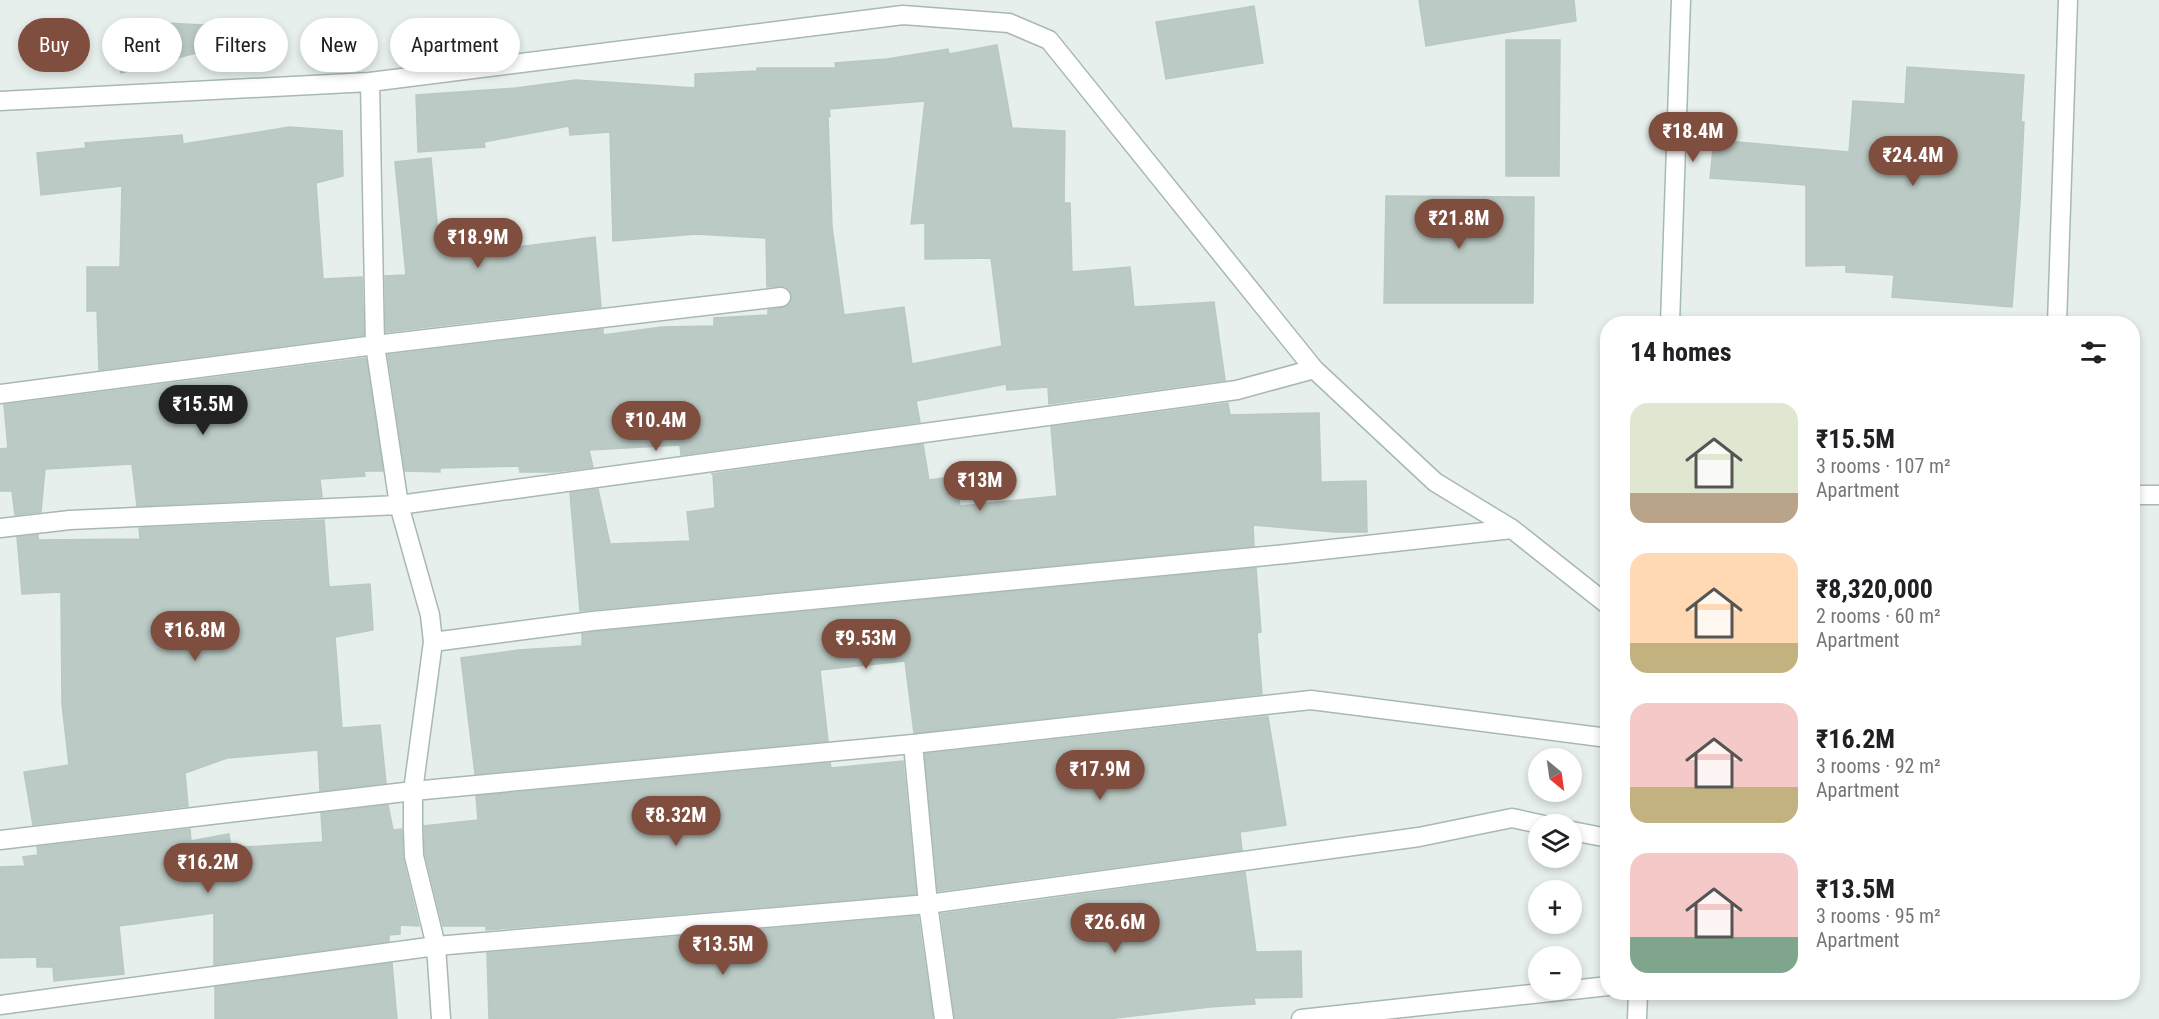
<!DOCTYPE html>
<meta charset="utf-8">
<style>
:root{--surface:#fff;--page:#f6f6f6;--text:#202124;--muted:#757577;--accent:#7f4e3f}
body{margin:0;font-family:"Roboto Condensed",sans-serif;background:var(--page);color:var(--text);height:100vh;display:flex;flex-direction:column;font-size:22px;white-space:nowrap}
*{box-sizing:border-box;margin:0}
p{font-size:20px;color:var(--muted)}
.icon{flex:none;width:33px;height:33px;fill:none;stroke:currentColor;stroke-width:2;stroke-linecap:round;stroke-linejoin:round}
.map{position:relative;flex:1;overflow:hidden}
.side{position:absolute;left:1600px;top:316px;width:540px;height:684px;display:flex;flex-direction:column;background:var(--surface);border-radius:24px;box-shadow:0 3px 9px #0003}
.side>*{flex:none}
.hud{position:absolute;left:18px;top:18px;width:570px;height:54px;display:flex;gap:12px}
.needle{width:39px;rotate:151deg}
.controls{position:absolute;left:1528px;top:748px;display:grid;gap:12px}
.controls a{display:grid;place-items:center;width:54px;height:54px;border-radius:50%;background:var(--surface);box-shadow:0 3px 9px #0003;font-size:30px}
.price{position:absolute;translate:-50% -51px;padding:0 14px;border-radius:21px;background:var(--accent);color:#fff;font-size:20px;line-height:39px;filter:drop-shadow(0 2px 3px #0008)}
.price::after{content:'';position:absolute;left:50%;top:36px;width:18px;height:14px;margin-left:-9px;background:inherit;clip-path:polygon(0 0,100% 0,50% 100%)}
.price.selected{background:#222;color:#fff}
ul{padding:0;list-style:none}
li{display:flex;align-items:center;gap:18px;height:150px;padding:0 30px}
li span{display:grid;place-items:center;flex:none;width:168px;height:120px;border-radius:18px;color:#555}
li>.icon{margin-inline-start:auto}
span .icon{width:72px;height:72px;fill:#fffc;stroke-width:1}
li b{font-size:26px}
h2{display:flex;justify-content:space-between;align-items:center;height:72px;padding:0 30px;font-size:26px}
.chip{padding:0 21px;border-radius:27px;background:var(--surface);box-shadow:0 3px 9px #0003;font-size:21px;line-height:54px}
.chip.selected{background:var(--accent);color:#fff}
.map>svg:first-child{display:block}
.building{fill:#bbcac4;stroke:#b8c9c2;stroke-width:1.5;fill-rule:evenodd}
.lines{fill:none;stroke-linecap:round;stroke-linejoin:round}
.street-casing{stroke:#a8b8b2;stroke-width:21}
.secondary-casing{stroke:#a4bbb3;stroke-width:21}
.street{stroke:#fff;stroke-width:18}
.secondary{stroke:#fff;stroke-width:18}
</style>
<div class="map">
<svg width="2159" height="1019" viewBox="0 0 2159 1019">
<rect width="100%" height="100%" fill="#e6efeb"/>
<path class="building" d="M 1419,0 L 1574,0 L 1576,21 L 1426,46 Z
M 1254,6 L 1263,63 L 1166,79 L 1156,22 Z
M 147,22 L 259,28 L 260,36 L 121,73 L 110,30 Z
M 1506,40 L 1560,40 L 1559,176 L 1506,176 Z
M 997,45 L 1012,128 L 1065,131 L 1064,203 L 1070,203 L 1072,272 L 1130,267 L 1134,307 L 1214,302 L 1225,380 L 1049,404 L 1048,387 L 1007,390 L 1006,384 L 916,401 L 920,422 L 681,455 L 680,445 L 589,450 L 593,467 L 553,472 L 520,472 L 519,466 L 440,468 L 440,472 L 405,471 L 388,355 L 603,329 L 603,335 L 662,327 L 714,326 L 714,318 L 768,315 L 768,310 L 788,306 L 792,296 L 790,290 L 785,286 L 767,287 L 766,238 L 696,234 L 613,241 L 610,132 L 570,135 L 569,126 L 484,142 L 485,147 L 418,152 L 416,95 L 516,88 L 576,80 L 695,88 L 695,74 L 757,71 L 757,68 L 836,68 L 835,63 L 887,59 L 948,49 L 949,54 ZM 925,101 L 911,224 L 925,223 L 925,259 L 991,258 L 1002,346 L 912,364 L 904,307 L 844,315 L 832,227 L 828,117 L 830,116 L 829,109 Z
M 1907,67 L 2024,75 L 2021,122 L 2024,122 L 2020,202 L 2012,307 L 1892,297 L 1894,275 L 1846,272 L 1846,265 L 1806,266 L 1806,185 L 1710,178 L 1714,140 L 1849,152 L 1853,101 L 1905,104 Z
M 290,127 L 342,131 L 343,176 L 316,183 L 323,279 L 362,277 L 364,335 L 99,370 L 97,311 L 87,311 L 87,267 L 120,267 L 122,186 L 41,195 L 37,153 L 86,148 L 85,143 L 182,135 L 183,144 Z
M 431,158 L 438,233 L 477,230 L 479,252 L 595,237 L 601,307 L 386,332 L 385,276 L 406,275 L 395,162 Z
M 1386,196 L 1534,197 L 1533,303 L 1384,303 Z
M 366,358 L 383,471 L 364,471 L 365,476 L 320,479 L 322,497 L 137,506 L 132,464 L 45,469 L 41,512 L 15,515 L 12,491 L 0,491 L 0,449 L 8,448 L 4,405 Z
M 1228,403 L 1230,415 L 1319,413 L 1321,482 L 1366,481 L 1367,532 L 1335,532 L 1253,525 L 1254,546 L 580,611 L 570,493 L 598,489 L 610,544 L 690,541 L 687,512 L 715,508 L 713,474 L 711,474 L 923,444 L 929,480 L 956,476 L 960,506 L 1057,496 L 1051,427 Z
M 324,520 L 329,587 L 370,584 L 373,630 L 335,637 L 342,728 L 380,725 L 386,783 L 320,791 L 318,750 L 227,758 L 185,773 L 188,806 L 33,825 L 24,772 L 69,765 L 62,704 L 61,592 L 22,594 L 17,537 L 38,535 L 38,540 L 140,539 L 139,528 Z
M 1256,568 L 1261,632 L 1257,633 L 1262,694 L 914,733 L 905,661 L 820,670 L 828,741 L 475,774 L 461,658 L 519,650 L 582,646 L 582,634 L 594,632 Z
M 1264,717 L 1268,717 L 1286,825 L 1240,832 L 1242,850 L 938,891 L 925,754 Z
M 903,761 L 916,894 L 486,930 L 486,926 L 443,926 L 425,854 L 424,826 L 478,820 L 476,796 L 830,763 L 831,768 Z
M 388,805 L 393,830 L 402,829 L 403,859 L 419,926 L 400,925 L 400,934 L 389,935 L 389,941 L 214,965 L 214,913 L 119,926 L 124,974 L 54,981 L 53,967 L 37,967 L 37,957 L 0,958 L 0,867 L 25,866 L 23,857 L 38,855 L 37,847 L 190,829 L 191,841 L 229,834 L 231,848 L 323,842 L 321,813 Z
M 1245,872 L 1256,952 L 1301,951 L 1302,997 L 1254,998 L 1255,1004 L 1210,1007 L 1107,1019 L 955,1019 L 941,914 Z
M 918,916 L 933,1019 L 489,1019 L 487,953 Z
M 392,963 L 397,1019 L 215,1019 L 215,987 Z"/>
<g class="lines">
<defs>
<path id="street" d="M 0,101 L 370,82
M 2057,324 L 2068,0
M 0,394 L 375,345 L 781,297
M 2133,495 L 2159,495
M 0,528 L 70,520 L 399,505 L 1237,390 L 1314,369
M 433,642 L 593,621 L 1286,554 L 1512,529
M 913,744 L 928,904 L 944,1019
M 1572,831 L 1608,838
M 0,840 L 413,791 L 913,744 L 1311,700 L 1608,738
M 1572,990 L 1608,986
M 0,1005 L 436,946 L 928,904 L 1419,837 L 1512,818 L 1544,825
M 441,1019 L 436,946 L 414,856 L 413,829 L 413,791 L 433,642 L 430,615 L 399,505 L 375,345 L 370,82 L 903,15 L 1009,23 L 1049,40 L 1314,369 L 1435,482 L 1512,529 L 1608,605
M 1301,1019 L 1569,990"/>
<path id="secondary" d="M 1670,324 L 1681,0
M 1637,1019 L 1638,993"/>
</defs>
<use href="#street" class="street-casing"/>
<use href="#secondary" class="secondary-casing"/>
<use href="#street" class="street"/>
<use href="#secondary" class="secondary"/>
</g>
</svg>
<div class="controls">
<a><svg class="needle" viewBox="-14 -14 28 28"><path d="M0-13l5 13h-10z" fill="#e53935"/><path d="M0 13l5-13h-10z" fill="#757577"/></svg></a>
<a><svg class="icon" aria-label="layers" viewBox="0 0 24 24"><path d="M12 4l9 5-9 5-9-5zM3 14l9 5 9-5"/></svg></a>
<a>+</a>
<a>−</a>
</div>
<b class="price" style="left:1693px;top:163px">₹18.4M</b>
<b class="price" style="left:1913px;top:187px">₹24.4M</b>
<b class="price" style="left:1459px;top:250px">₹21.8M</b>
<b class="price" style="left:478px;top:269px">₹18.9M</b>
<b class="price selected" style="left:203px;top:436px">₹15.5M</b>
<b class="price" style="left:656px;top:452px">₹10.4M</b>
<b class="price" style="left:980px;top:512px">₹13M</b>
<b class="price" style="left:195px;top:662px">₹16.8M</b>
<b class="price" style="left:866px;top:670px">₹9.53M</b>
<b class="price" style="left:1100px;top:801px">₹17.9M</b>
<b class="price" style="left:676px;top:847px">₹8.32M</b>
<b class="price" style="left:208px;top:894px">₹16.2M</b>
<b class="price" style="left:1115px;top:954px">₹26.6M</b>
<b class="price" style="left:723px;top:976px">₹13.5M</b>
<div class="hud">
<a class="chip selected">Buy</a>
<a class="chip">Rent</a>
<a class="chip">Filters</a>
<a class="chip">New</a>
<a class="chip">Apartment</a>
</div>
<section class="side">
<h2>14 homes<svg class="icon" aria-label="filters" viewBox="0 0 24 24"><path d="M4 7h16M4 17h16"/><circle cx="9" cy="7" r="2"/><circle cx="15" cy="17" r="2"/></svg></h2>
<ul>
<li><span style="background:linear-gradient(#dfe7d0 75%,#b9a48a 0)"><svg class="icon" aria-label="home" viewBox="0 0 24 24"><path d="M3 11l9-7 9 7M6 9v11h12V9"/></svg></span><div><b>₹15.5M</b><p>3 rooms · 107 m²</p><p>Apartment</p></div></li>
<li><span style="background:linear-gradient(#ffd9b3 75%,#c2b280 0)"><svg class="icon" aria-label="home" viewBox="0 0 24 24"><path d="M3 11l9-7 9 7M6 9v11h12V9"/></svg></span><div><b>₹8,320,000</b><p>2 rooms · 60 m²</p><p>Apartment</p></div></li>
<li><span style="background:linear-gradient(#f6c9c9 70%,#c2b280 0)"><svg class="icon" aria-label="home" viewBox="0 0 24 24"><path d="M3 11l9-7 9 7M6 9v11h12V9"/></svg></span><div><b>₹16.2M</b><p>3 rooms · 92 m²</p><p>Apartment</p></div></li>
<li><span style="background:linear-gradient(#f6c9c9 70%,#7fa58c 0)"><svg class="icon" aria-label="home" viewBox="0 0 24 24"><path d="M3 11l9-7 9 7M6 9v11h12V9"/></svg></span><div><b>₹13.5M</b><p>3 rooms · 95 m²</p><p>Apartment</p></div></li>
</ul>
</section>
</div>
